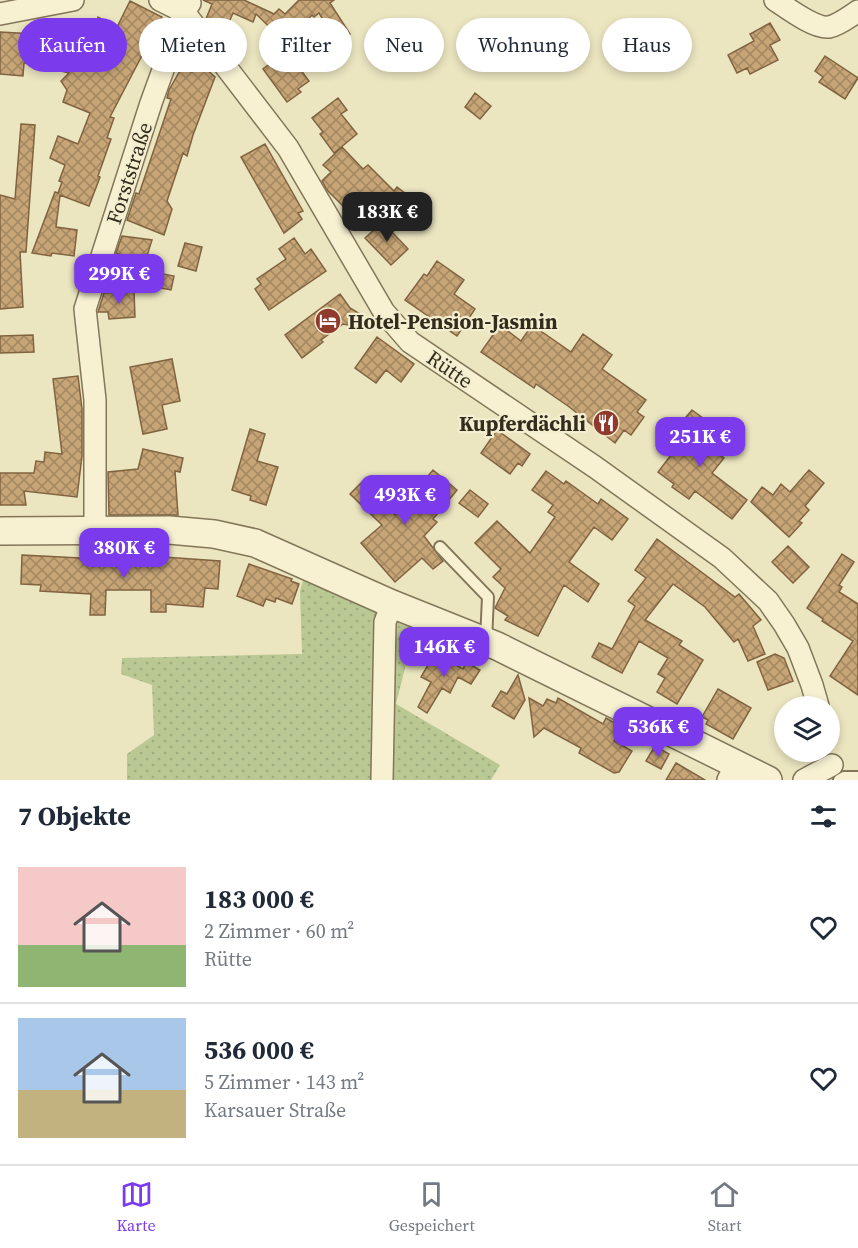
<!DOCTYPE html>
<html lang="de">
<meta charset="utf-8">
<style>
:root{--surface:#fff;--page:#f2f2f3;--text:#1f2937;--muted:#747a83;--line:#e0e1e3;--accent:#7c3aed}
body{margin:0;font-family:"Source Serif 4",serif;background:var(--page);color:var(--text);height:100vh;display:flex;flex-direction:column;font-size:22px;white-space:nowrap}
*{box-sizing:border-box;margin:0}
p{font-size:20px;color:var(--muted)}
.icon{flex:none;width:33px;height:33px;fill:none;stroke:currentColor;stroke-width:2;stroke-linecap:round;stroke-linejoin:round}
.map{position:relative;height:780px;overflow:hidden}
.side{display:flex;flex-direction:column;background:var(--surface);flex:1}
.side>*{flex:none}
.top-card{position:absolute;left:18px;top:18px;width:822px;height:54px;display:flex;gap:12px}
.controls{position:absolute;left:774px;top:696px;display:grid;gap:12px}
.controls a{display:grid;place-items:center;width:66px;height:66px;border-radius:50%;background:var(--surface);box-shadow:0 3px 9px #0003;font-size:30px}
.price{position:absolute;translate:-50% -51px;padding:0 14px;border-radius:12px;background:var(--accent);color:#fff;font-size:20px;line-height:39px;filter:drop-shadow(0 2px 3px #0008)}
.price::after{content:'';position:absolute;left:50%;top:36px;width:18px;height:14px;margin-left:-9px;background:inherit;clip-path:polygon(0 0,100% 0,50% 100%)}
.price.current{background:#222;color:#fff}
ul{padding:0;list-style:none}
li{display:flex;align-items:center;gap:18px;height:150px;padding:0 18px}
li+li{border-top:2px solid var(--line)}
li span{display:grid;place-items:center;flex:none;width:168px;height:120px;border-radius:0px;color:#555}
li>.icon{margin-inline-start:auto}
span .icon{width:72px;height:72px;fill:#fffc;stroke-width:1}
li b{font-size:26px}
h2{display:flex;justify-content:space-between;align-items:center;height:72px;padding:0 18px;font-size:26px}
.tag{padding:0 21px;border-radius:27px;background:var(--surface);box-shadow:0 3px 9px #0003;font-size:21px;line-height:54px}
.tag.current{background:var(--accent);color:#fff}
.dock{display:flex;justify-content:space-around;align-items:center;height:84px;border-top:2px solid var(--line);background:var(--surface);font-size:16px;color:var(--muted)}
.dock a{display:grid;justify-items:center;gap:3px}
.dock .current{color:var(--accent)}
.map>svg:first-child{display:block}
.grass{fill:url(#grass-dots)}
.building{fill:url(#building-cross-hatch);stroke:#816340;stroke-width:1.5}
.lines{fill:none;stroke-linecap:round;stroke-linejoin:round}
.service-casing{stroke:#837659;stroke-width:14}
.minor-casing{stroke:#837659;stroke-width:24}
.tertiary-casing{stroke:#837659;stroke-width:30}
.service{stroke:#f7f1d2;stroke-width:10}
.minor{stroke:#f7f1d2;stroke-width:21}
.tertiary{stroke:#f7f1d2;stroke-width:27}
.labels{text-anchor:middle;dominant-baseline:central;stroke-width:4.5;stroke-linejoin:round;paint-order:stroke}
.street-label{font-size:21px;fill:#332b1d;stroke:#f3eecf}
.poi-label{font-size:21px;font-weight:bold;fill:#332b1d;stroke:#f3eecf;text-anchor:start}
</style>
<div class="map">
<svg width="858" height="780" viewBox="0 0 858 780">
<defs>
<pattern id="grass-dots" width="8" height="8" patternUnits="userSpaceOnUse" patternTransform="scale(1.5)"><rect width="8" height="8" fill="#bac894"/><path d="M2 2h.1M6 6h.1" fill="none" stroke="#a0ac7f" stroke-width="1.8" stroke-linecap="round"/></pattern>
<pattern id="building-cross-hatch" width="8" height="8" patternUnits="userSpaceOnUse" patternTransform="scale(1.5)"><rect width="8" height="8" fill="#c7a577"/><path d="M0 0l8 8M0 8l8-8" fill="none" stroke="#a28761"/></pattern>
</defs>
<rect width="100%" height="100%" fill="#ebe5c0"/>
<path class="grass" d="M 304,577 L 375,611 L 379,620 L 377,780 L 127,780 L 127,754 L 154,735 L 152,685 L 121,674 L 122,658 L 302,654 L 300,591 Z
M 397,622 L 418,631 L 410,648 L 396,704 L 500,765 L 491,780 L 391,780 L 391,626 Z"/>
<path class="building" d="M 203,0 L 244,0 L 274,14 L 279,9 L 285,14 L 299,0 L 334,0 L 330,3 L 350,34 L 336,43 L 319,13 L 314,17 L 312,15 L 285,42 L 256,14 L 253,22 L 233,13 L 224,34 L 213,29 L 206,19 L 212,4 Z
M 130,1 L 162,17 L 110,117 L 114,118 L 107,138 L 111,139 L 98,176 L 100,177 L 89,206 L 60,195 L 56,227 L 77,230 L 74,256 L 52,253 L 51,256 L 32,253 L 55,192 L 58,193 L 62,182 L 59,181 L 65,165 L 50,158 L 58,136 L 78,144 L 90,113 L 63,102 L 67,90 L 61,81 L 69,73 L 61,71 L 63,66 L 24,63 L 23,76 L 0,74 L 0,32 L 53,35 L 52,53 L 79,63 L 93,38 L 98,17 L 117,27 Z
M 770,23 L 780,40 L 770,45 L 778,60 L 750,74 L 747,68 L 737,73 L 728,55 L 754,41 L 750,34 Z
M 287,51 L 309,81 L 298,89 L 301,92 L 287,102 L 263,69 Z
M 825,56 L 858,78 L 845,99 L 819,82 L 823,77 L 815,71 Z
M 196,60 L 215,77 L 193,135 L 187,156 L 183,153 L 167,201 L 172,209 L 164,235 L 127,220 L 136,193 L 139,194 L 171,99 L 167,98 L 169,90 L 181,69 L 192,72 Z
M 475,93 L 491,106 L 480,119 L 465,107 Z
M 338,98 L 347,110 L 341,114 L 357,134 L 334,153 L 320,134 L 323,132 L 312,118 Z
M 21,124 L 35,125 L 26,252 L 20,252 L 23,307 L 0,309 L 0,195 L 15,199 Z
M 265,144 L 303,211 L 298,213 L 302,219 L 284,233 L 241,157 Z
M 342,147 L 363,169 L 368,165 L 394,191 L 397,187 L 410,197 L 394,217 L 364,193 L 347,210 L 327,190 L 322,181 L 331,172 L 323,165 Z
M 385,220 L 394,230 L 392,232 L 408,249 L 391,265 L 365,238 Z
M 122,236 L 152,240 L 145,262 L 116,253 Z
M 294,238 L 305,254 L 311,249 L 326,271 L 269,310 L 255,289 L 261,284 L 257,279 L 286,259 L 279,249 Z
M 185,243 L 202,247 L 196,271 L 178,266 Z
M 437,261 L 464,280 L 454,294 L 475,309 L 457,336 L 405,300 L 424,274 L 427,276 Z
M 136,269 L 174,276 L 171,290 L 134,283 Z
M 134,291 L 135,317 L 109,319 L 108,312 L 98,312 L 104,293 Z
M 340,294 L 350,308 L 360,314 L 360,324 L 353,326 L 343,324 L 321,340 L 323,342 L 302,358 L 285,335 Z
M 500,325 L 521,341 L 532,325 L 571,352 L 583,334 L 612,355 L 602,369 L 646,400 L 637,412 L 644,417 L 631,435 L 624,430 L 615,443 L 568,406 L 536,384 L 534,388 L 481,352 Z
M 33,335 L 34,352 L 0,353 L 0,336 Z
M 377,337 L 414,364 L 401,382 L 386,370 L 376,383 L 355,368 Z
M 172,359 L 180,401 L 162,405 L 167,429 L 143,434 L 130,367 Z
M 78,376 L 82,409 L 82,456 L 77,497 L 24,491 L 26,505 L 0,505 L 0,473 L 34,473 L 36,461 L 44,462 L 45,452 L 62,454 L 53,379 Z
M 692,410 L 715,427 L 703,443 L 724,458 L 712,473 L 747,500 L 732,519 L 695,491 L 689,499 L 672,487 L 674,484 L 658,472 L 690,430 L 681,423 Z
M 250,429 L 265,434 L 257,461 L 278,467 L 266,505 L 250,500 L 251,496 L 232,490 Z
M 497,430 L 530,454 L 522,466 L 518,463 L 510,474 L 481,453 Z
M 143,449 L 183,458 L 180,472 L 175,471 L 178,515 L 109,515 L 108,472 L 138,469 Z
M 433,470 L 457,490 L 433,519 L 437,522 L 424,536 L 443,561 L 433,569 L 422,558 L 395,582 L 361,543 L 382,525 L 350,494 L 362,482 L 395,515 Z
M 809,470 L 824,483 L 805,506 L 809,510 L 799,521 L 802,523 L 789,537 L 751,502 L 762,487 L 773,495 L 781,484 L 790,492 Z
M 546,471 L 564,484 L 566,481 L 598,504 L 601,499 L 628,519 L 612,540 L 594,527 L 569,562 L 599,584 L 588,602 L 564,585 L 538,636 L 505,620 L 508,616 L 495,608 L 505,588 L 493,577 L 501,569 L 475,543 L 497,521 L 530,553 L 555,517 L 548,512 L 553,505 L 532,490 Z
M 470,490 L 488,504 L 478,517 L 459,503 Z
M 657,539 L 735,597 L 739,594 L 761,620 L 753,626 L 765,654 L 748,661 L 738,639 L 734,642 L 705,607 L 673,584 L 645,620 L 682,641 L 679,645 L 703,660 L 677,704 L 657,692 L 665,678 L 658,674 L 668,658 L 639,641 L 622,673 L 592,657 L 599,643 L 612,649 L 635,606 L 628,601 L 646,578 L 635,570 Z
M 788,546 L 809,567 L 793,583 L 772,562 Z
M 842,554 L 854,562 L 839,585 L 842,587 L 839,592 L 858,604 L 858,695 L 830,676 L 853,641 L 822,621 L 823,619 L 807,608 Z
M 22,555 L 119,560 L 119,562 L 164,562 L 164,557 L 220,561 L 218,589 L 205,588 L 203,607 L 166,604 L 166,612 L 151,612 L 151,590 L 106,590 L 105,615 L 90,615 L 91,594 L 40,591 L 41,585 L 21,584 Z
M 249,564 L 292,579 L 291,581 L 299,584 L 292,604 L 276,598 L 275,602 L 266,599 L 263,606 L 237,596 Z
M 435,653 L 463,669 L 466,662 L 480,670 L 471,684 L 458,677 L 450,693 L 442,688 L 427,713 L 418,707 L 431,682 L 421,677 Z
M 775,654 L 784,658 L 793,681 L 768,690 L 757,662 Z
M 518,675 L 525,700 L 514,719 L 492,706 L 501,691 L 507,694 Z
M 718,689 L 751,708 L 733,739 L 706,724 L 708,720 L 702,717 Z
M 529,698 L 543,706 L 547,699 L 556,703 L 558,698 L 603,724 L 606,718 L 622,727 L 614,741 L 632,751 L 619,772 L 614,773 L 579,753 L 581,748 L 544,728 L 534,737 Z
M 655,746 L 669,754 L 661,769 L 646,761 Z
M 676,763 L 705,780 L 666,780 Z"/>
<g class="lines">
<defs>
<path id="service" d="M 440,547 L 488,597 L 486,641
M 839,780 L 844,777 L 858,777"/>
<path id="minor" d="M 160,0 L 184,12 L 288,148 L 384,312 L 410,342 L 595,467 L 722,558 L 768,601 L 784,624 L 798,648 L 812,685 L 818,706
M 775,0 C 787,8 815,29 829,27 C 839,25 849,17 858,11
M 0,14 L 73,0
M 95,530 L 95,400 L 85,309 L 151,103 L 184,12 L 190,3
M 382,780 L 385,622 L 392,604
M 728,780 L 737,764
M 804,780 L 832,765"/>
<path id="tertiary" d="M 0,531 L 169,530 L 214,534 L 255,543 L 392,604 L 497,646 L 768,780"/>
</defs>
<use href="#service" class="service-casing"/>
<use href="#minor" class="minor-casing"/>
<use href="#tertiary" class="tertiary-casing"/>
<use href="#service" class="service"/>
<use href="#minor" class="minor"/>
<use href="#tertiary" class="tertiary"/>
</g>
<defs>
<symbol id="hotel-disc" viewBox="-11 -11 22 22"><circle r="9.5" fill="#8f3a2c" stroke="#f3eecf"/><path d="M-6-4.5h1.5V1H6V5H4.5V3h-9V5H-6ZM-4 0a1.8 1.8 0 1 1 3.6 0ZM.5 0V-2.5h3Q6-2.5 6 0Z" fill="#fff"/></symbol>
<symbol id="restaurant-disc" viewBox="-11 -11 22 22"><circle r="9.5" fill="#8f3a2c" stroke="#f3eecf"/><path d="M-5-6h1v4h1v-4h1v4h1v-4h1v5L-1.5 .5V6h-2V.5L-5-1ZM5-6V6H3V1.5H1.5Q1.5-4 5-6Z" fill="#fff"/></symbol>
</defs>
<g fill-rule="evenodd">
<use href="#hotel-disc" x="313" y="306" width="30" height="30"/>
<use href="#restaurant-disc" x="591" y="408" width="30" height="30"/>
</g>
<g class="labels">
<g class="street-label">
<text transform="translate(129 173) rotate(-72)">Forststraße</text>
<text transform="translate(450 369) rotate(34)">Rütte</text>
</g>
<g class="poi-label">
<text x="348" y="321">Hotel-Pension-Jasmin</text>
<text x="586" y="423" text-anchor="end">Kupferdächli</text>
</g>
</g>
</svg>
<div class="controls">
<a><svg class="icon" aria-label="layers" viewBox="0 0 24 24"><path d="M12 4l9 5-9 5-9-5zM3 14l9 5 9-5"/></svg></a>
</div>
<b class="price current" style="left:387px;top:243px">183K €</b>
<b class="price" style="left:119px;top:305px">299K €</b>
<b class="price" style="left:700px;top:468px">251K €</b>
<b class="price" style="left:405px;top:526px">493K €</b>
<b class="price" style="left:124px;top:579px">380K €</b>
<b class="price" style="left:444px;top:678px">146K €</b>
<b class="price" style="left:658px;top:758px">536K €</b>
<div class="top-card">
<a class="tag current">Kaufen</a>
<a class="tag">Mieten</a>
<a class="tag">Filter</a>
<a class="tag">Neu</a>
<a class="tag">Wohnung</a>
<a class="tag">Haus</a>
</div>
</div>
<section class="side">
<h2>7 Objekte<svg class="icon" aria-label="filters" viewBox="0 0 24 24"><path d="M4 7h16M4 17h16"/><circle cx="9" cy="7" r="2"/><circle cx="15" cy="17" r="2"/></svg></h2>
<ul>
<li><span style="background:linear-gradient(#f6c9c9 65%,#8fb573 0)"><svg class="icon" aria-label="home" viewBox="0 0 24 24"><path d="M3 11l9-7 9 7M6 9v11h12V9"/></svg></span><div><b>183 000 €</b><p>2 Zimmer · 60 m²</p><p>Rütte</p></div><svg class="icon" aria-label="heart" viewBox="0 0 24 24"><path d="M12 20l-8-8c-3-5 5-10 8-4 3-6 11-1 8 4z"/></svg></li>
<li><span style="background:linear-gradient(#a9c7e8 60%,#c2b280 0)"><svg class="icon" aria-label="home" viewBox="0 0 24 24"><path d="M3 11l9-7 9 7M6 9v11h12V9"/></svg></span><div><b>536 000 €</b><p>5 Zimmer · 143 m²</p><p>Karsauer Straße</p></div><svg class="icon" aria-label="heart" viewBox="0 0 24 24"><path d="M12 20l-8-8c-3-5 5-10 8-4 3-6 11-1 8 4z"/></svg></li>
</ul>
</section>
<nav class="dock">
<a class="current"><svg class="icon" aria-label="map" viewBox="0 0 24 24"><path d="M3 6l6-2 6 2 6-2v14l-6 2-6-2-6 2zM9 4v14M15 6v14"/></svg>Karte</a>
<a><svg class="icon" aria-label="saved" viewBox="0 0 24 24"><path d="M7 4h10v16l-5-4-5 4z"/></svg>Gespeichert</a>
<a><svg class="icon" aria-label="home" viewBox="0 0 24 24"><path d="M3 11l9-7 9 7M6 9v11h12V9"/></svg>Start</a>
</nav>
